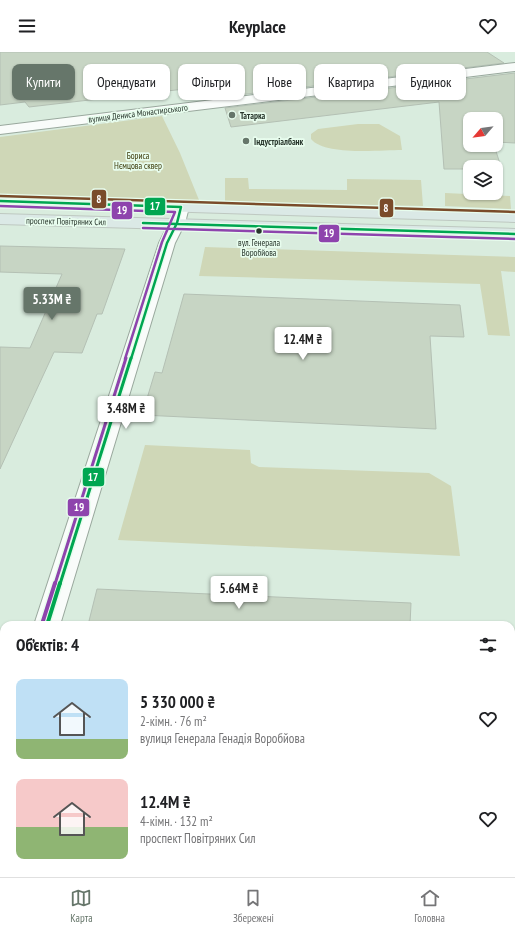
<!DOCTYPE html>
<html lang="uk">
<meta charset="utf-8">
<style>
:root{--surface:#fff;--page:#f6f6f6;--text:#202124;--muted:#757577;--line:#e0e0e0;--accent:#66766a}
body{margin:0;font-family:"PT Sans Narrow",sans-serif;background:var(--page);color:var(--text);height:100vh;display:flex;flex-direction:column;font-size:15px;white-space:nowrap}
*{box-sizing:border-box;margin:0}
p{font-size:13px;color:var(--muted)}
.icon{flex:none;width:22px;height:22px;fill:none;stroke:currentColor;stroke-width:2;stroke-linecap:round;stroke-linejoin:round}
.map{position:relative;flex:1;overflow:hidden}
.panel{position:absolute;left:0px;top:569px;width:515px;height:256px;display:flex;flex-direction:column;background:var(--surface);border-radius:12px 12px 0 0;box-shadow:0 1px 3px #0004}
.panel>*{flex:none}
.guide{position:absolute;left:12px;top:12px;width:491px;height:36px;display:flex;gap:8px}
.needle{width:26px;rotate:242deg}
.controls{position:absolute;left:463px;top:60px;display:grid;gap:8px}
.controls a{display:grid;place-items:center;width:40px;height:40px;border-radius:8px;background:var(--surface);box-shadow:0 1px 3px #0004;font-size:20px}
.price{position:absolute;translate:-50% -34px;padding:0 9px;border-radius:4px;background:#fff;color:#222;font-size:13px;line-height:26px;filter:drop-shadow(0 1px 2px #0008)}
.price::after{content:'';position:absolute;left:50%;top:24px;width:12px;height:9px;margin-left:-6px;background:inherit;clip-path:polygon(0 0,100% 0,50% 100%)}
.price.on{background:var(--accent);color:#fff}
ul{padding:0;list-style:none}
li{display:flex;align-items:center;gap:12px;height:100px;padding:0 16px}
li span{display:grid;place-items:center;flex:none;width:112px;height:80px;border-radius:8px;color:#555}
li>.icon{margin-inline-start:auto}
span .icon{width:48px;height:48px;fill:#fffc;stroke-width:1}
li b{font-size:17px}
h2{display:flex;justify-content:space-between;align-items:center;height:48px;padding:0 16px;font-size:17px}
.pill{padding:0 14px;border-radius:8px;background:var(--surface);box-shadow:0 1px 3px #0004;font-size:14px;line-height:36px}
.pill.on{background:var(--accent);color:#fff}
header{display:flex;justify-content:space-between;align-items:center;height:52px;padding:0 16px;background:var(--surface);font-size:18px;font-weight:600}
.menu{display:flex;justify-content:space-around;align-items:center;height:56px;border-top:1px solid var(--line);background:var(--surface);font-size:11px;color:var(--muted)}
.menu a{display:grid;justify-items:center;gap:2px}
.menu .on{color:var(--accent)}
.map>svg:first-child{display:block}
.green{fill:#cfd7b7}
.building{fill:#c7d5c4;stroke:#b4c0b4}
.lines{fill:none;stroke-linecap:round;stroke-linejoin:round}
.minor-casing{stroke:#99a89d;stroke-width:2}
.major-casing{stroke:#bec8c1;stroke-width:2}
.minor{fill:#f9fcfa;fill-rule:evenodd}
.major{fill:#dbe9e6;fill-rule:evenodd}
.bus-1-far2-casing{stroke:#e8fdee;stroke-width:5}
.bus-1-far1-casing{stroke:#e8fdee;stroke-width:6}
.bus-1-casing{stroke:#e8fdee;stroke-width:7}
.bus-2-far2-casing{stroke:#e8fdee;stroke-width:5}
.bus-2-far1-casing{stroke:#e8fdee;stroke-width:6}
.bus-2-casing{stroke:#e8fdee;stroke-width:7}
.bus-3-casing{stroke:#e8fdee;stroke-width:5}
.bus-1-far2{stroke:#00a651;stroke-width:2.5}
.bus-1-far1{stroke:#00a651;stroke-width:3}
.bus-1{stroke:#00a651;stroke-width:4}
.bus-2-far2{stroke:#8e44ad;stroke-width:2.5}
.bus-2-far1{stroke:#8e44ad;stroke-width:3}
.bus-2{stroke:#8e44ad;stroke-width:4}
.bus-3{stroke:#7a4b2a;stroke-width:2.5}
.poi-dot{fill:#66766a;stroke:#e8fdee;stroke-width:1.5}
.bus-dot{fill:#28362c;stroke:#e8fdee;stroke-width:1.5}
.labels{text-anchor:middle;dominant-baseline:central;stroke-width:3.5;stroke-linejoin:round;paint-order:stroke}
.far-street-label{font-size:9px;fill:#28362c;stroke:#e8fdee}
.far-poi-label{font-size:9px;font-weight:bold;fill:#28362c;stroke:#e8fdee;text-anchor:start}
.far-park-label{font-size:9px;fill:#3a3807;stroke:#e8fdee}
.far-bus-label{font-size:9px;fill:#28362c;stroke:#e8fdee}
.line-badge{stroke:#e8fdee;stroke-width:1.5}
.badge-label{font-size:11px;text-anchor:middle;font-weight:bold;fill:#fff}
</style>
<header><svg class="icon" aria-label="menu" viewBox="0 0 24 24"><path d="M4 6h16M4 12h16M4 18h16"/></svg>Keyplace<svg class="icon" aria-label="heart" viewBox="0 0 24 24"><path d="M12 20l-8-8c-3-5 5-10 8-4 3-6 11-1 8 4z"/></svg></header>
<div class="map">
<svg width="515" height="825" viewBox="0 0 515 825">
<rect width="100%" height="100%" fill="#d9ecde"/>
<path class="green" d="M 162,64 L 180,101 L 199,148 L 204,151 L 0,146 L 0,85 Z
M 358,72 L 379,72 L 400,84 L 402,98 C 380,98 325,104 311,87 L 311,82 L 318,77 Z
M 225,126 L 248,126 L 249,137 L 347,138 L 347,127 L 421,128 L 423,154 L 225,150 Z
M 445,141 L 510,144 L 511,157 L 445,154 Z
M 205,195 L 515,205 L 515,220 L 501,219 L 510,284 L 488,283 L 480,232 L 199,224 Z
M 145,393 L 250,398 L 251,411 L 259,415 L 429,421 L 451,434 L 460,504 L 118,488 Z"/>
<path class="building" d="M 0,0 L 487,0 L 504,11 L 222,45 L 219,33 L 29,55 L 25,50 L 0,53 Z
M 515,21 L 515,91 L 496,90 L 496,67 L 470,67 L 470,93 L 494,93 L 502,118 L 496,118 L 496,115 L 470,115 L 470,117 L 444,117 L 439,50 L 231,75 L 225,56 Z
M 0,194 L 125,197 L 102,262 L 97,262 L 82,301 L 54,300 L 0,417 L 0,295 L 30,296 L 62,222 L 0,220 Z
M 184,242 L 460,253 L 464,285 L 430,284 L 436,377 L 142,363 L 155,320 L 162,321 Z
M 97,537 L 411,551 L 410,573 L 88,573 Z"/>
<g class="lines">
<defs>
<path id="minor" d="M 515,11 L 515,19 L 0,82 L 0,74 Z
M 181,150 L 186,152 L 189,155 L 185,171 L 175,191 L 60,573 L 34,573 L 159,191 L 169,171 L 176,152 Z
M 4,700 L 4,736 L 0,737 L 0,702 Z"/>
<path id="major" d="M 0,144 L 515,160 L 515,170 L 0,154 Z
M 0,162 L 515,177 L 515,187 L 0,172 Z"/>
</defs>
<use href="#minor" class="minor-casing"/>
<use href="#major" class="major-casing"/>
<use href="#minor" class="minor"/>
<use href="#major" class="major"/>
<defs>
<path id="bus-1-far2" d="M 0,149 L 181,155 L 177,171 L 167,191 L 131,307
M 143,171 L 515,182"/>
<path id="bus-1-far1" d="M 60,532 L 131,306"/>
<path id="bus-1" d="M 47,573 L 60,531"/>
<path id="bus-2-far2" d="M 0,154 L 175,160 L 162,190 L 125,307
M 143,176 L 515,187"/>
<path id="bus-2-far1" d="M 55,532 L 126,306"/>
<path id="bus-2" d="M 42,572 L 55,531"/>
<path id="bus-3" d="M 0,144 L 515,160"/>
</defs>
<use href="#bus-1-far2" class="bus-1-far2-casing"/>
<use href="#bus-1-far1" class="bus-1-far1-casing"/>
<use href="#bus-1" class="bus-1-casing"/>
<use href="#bus-2-far2" class="bus-2-far2-casing"/>
<use href="#bus-2-far1" class="bus-2-far1-casing"/>
<use href="#bus-2" class="bus-2-casing"/>
<use href="#bus-3" class="bus-3-casing"/>
<use href="#bus-1-far2" class="bus-1-far2"/>
<use href="#bus-1-far1" class="bus-1-far1"/>
<use href="#bus-1" class="bus-1"/>
<use href="#bus-2-far2" class="bus-2-far2"/>
<use href="#bus-2-far1" class="bus-2-far1"/>
<use href="#bus-2" class="bus-2"/>
<use href="#bus-3" class="bus-3"/>
</g>
<g class="poi-dot">
<circle cx="232" cy="63" r="4"/>
<circle cx="246" cy="89" r="4"/>
</g>
<circle class="bus-dot" cx="259" cy="179" r="3.5"/>
<g class="labels">
<g class="far-street-label">
<text transform="translate(138 61) rotate(-7)">вулиця Дениса Монастирського</text>
<text transform="translate(66 169) rotate(1)">проспект Повітряних Сил</text>
</g>
<g class="far-poi-label">
<text x="240" y="63">Татарка</text>
<text x="254" y="89">Індустріалбанк</text>
</g>
<g class="far-park-label">
<text x="138" y="103">Бориса<tspan x="138" dy="10">Нємцова сквер</tspan></text>
</g>
<g class="far-bus-label">
<text x="259" y="190">вул. Генерала<tspan x="259" dy="10">Воробйова</tspan></text>
</g>
</g>
<g class="line-badge">
<rect x="91" y="137" width="16" height="20" rx="4" fill="#7a4b2a"/>
<rect x="144" y="145" width="22" height="19" rx="4" fill="#00a651"/>
<rect x="379" y="146" width="15" height="20" rx="4" fill="#7a4b2a"/>
<rect x="111" y="149" width="22" height="19" rx="4" fill="#8e44ad"/>
<rect x="318" y="172" width="22" height="19" rx="4" fill="#8e44ad"/>
<rect x="82" y="415" width="23" height="20" rx="4" fill="#00a651"/>
<rect x="67" y="446" width="23" height="19" rx="4" fill="#8e44ad"/>
</g>
<g class="badge-label">
<text x="99" y="151">8</text>
<text x="155" y="158">17</text>
<text x="386" y="160">8</text>
<text x="122" y="162">19</text>
<text x="329" y="185">19</text>
<text x="93" y="429">17</text>
<text x="79" y="459">19</text>
</g>
</svg>
<div class="controls">
<a><svg class="needle" viewBox="-14 -14 28 28"><path d="M0-13l5 13h-10z" fill="#e53935"/><path d="M0 13l5-13h-10z" fill="#757577"/></svg></a>
<a><svg class="icon" aria-label="layers" viewBox="0 0 24 24"><path d="M12 4l9 5-9 5-9-5zM3 14l9 5 9-5"/></svg></a>
</div>
<b class="price on" style="left:52px;top:269px">5.33M ₴</b>
<b class="price" style="left:303px;top:309px">12.4M ₴</b>
<b class="price" style="left:126px;top:378px">3.48M ₴</b>
<b class="price" style="left:239px;top:558px">5.64M ₴</b>
<div class="guide">
<a class="pill on">Купити</a>
<a class="pill">Орендувати</a>
<a class="pill">Фільтри</a>
<a class="pill">Нове</a>
<a class="pill">Квартира</a>
<a class="pill">Будинок</a>
</div>
<section class="panel">
<h2>Об’єктів: 4<svg class="icon" aria-label="filters" viewBox="0 0 24 24"><path d="M4 7h16M4 17h16"/><circle cx="9" cy="7" r="2"/><circle cx="15" cy="17" r="2"/></svg></h2>
<ul>
<li><span style="background:linear-gradient(#bfe0f5 75%,#8fb573 0)"><svg class="icon" aria-label="home" viewBox="0 0 24 24"><path d="M3 11l9-7 9 7M6 9v11h12V9"/></svg></span><div><b>5 330 000 ₴</b><p>2-кімн. · 76 m²</p><p>вулиця Генерала Генадія Воробйова</p></div><svg class="icon" aria-label="heart" viewBox="0 0 24 24"><path d="M12 20l-8-8c-3-5 5-10 8-4 3-6 11-1 8 4z"/></svg></li>
<li><span style="background:linear-gradient(#f6c9c9 60%,#8fb573 0)"><svg class="icon" aria-label="home" viewBox="0 0 24 24"><path d="M3 11l9-7 9 7M6 9v11h12V9"/></svg></span><div><b>12.4M ₴</b><p>4-кімн. · 132 m²</p><p>проспект Повітряних Сил</p></div><svg class="icon" aria-label="heart" viewBox="0 0 24 24"><path d="M12 20l-8-8c-3-5 5-10 8-4 3-6 11-1 8 4z"/></svg></li>
</ul>
</section>
</div>
<nav class="menu">
<a class="on"><svg class="icon" aria-label="map" viewBox="0 0 24 24"><path d="M3 6l6-2 6 2 6-2v14l-6 2-6-2-6 2zM9 4v14M15 6v14"/></svg>Карта</a>
<a><svg class="icon" aria-label="saved" viewBox="0 0 24 24"><path d="M7 4h10v16l-5-4-5 4z"/></svg>Збережені</a>
<a><svg class="icon" aria-label="home" viewBox="0 0 24 24"><path d="M3 11l9-7 9 7M6 9v11h12V9"/></svg>Головна</a>
</nav>
